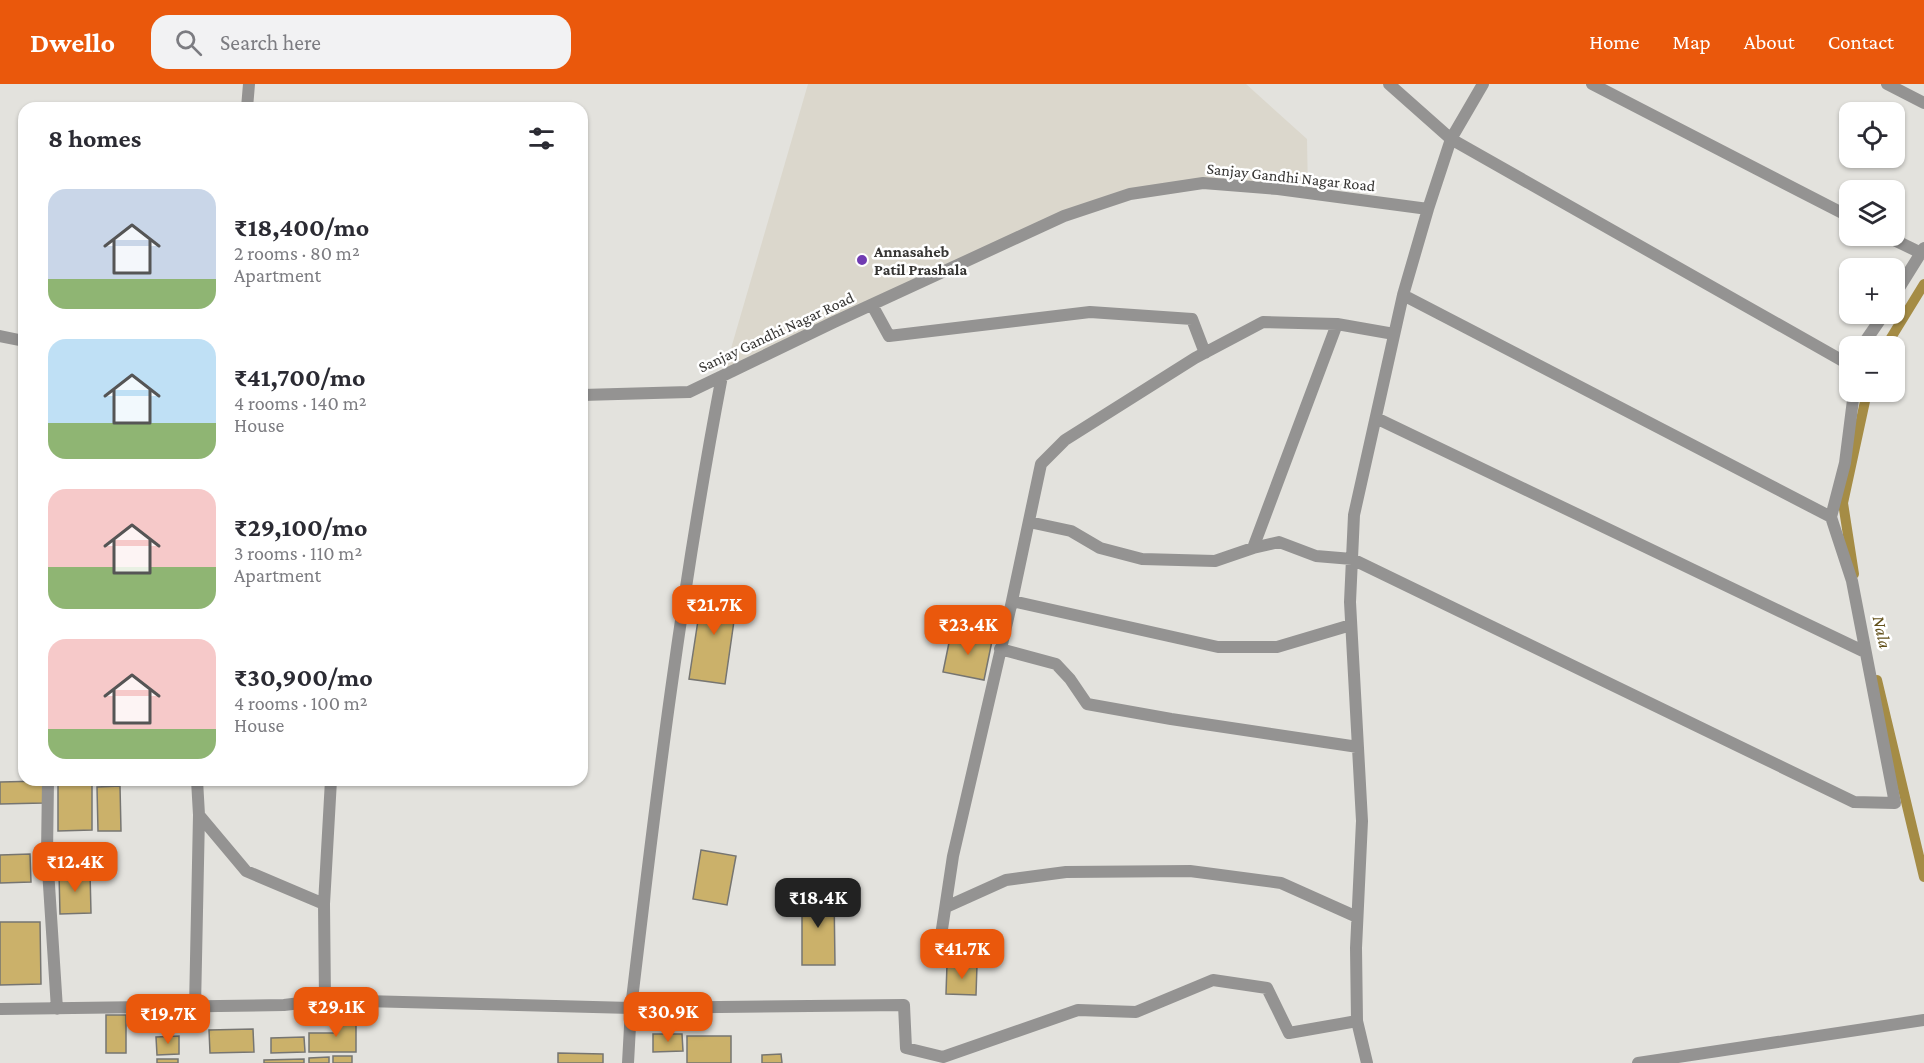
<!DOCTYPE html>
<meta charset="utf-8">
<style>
:root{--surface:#fff;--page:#f2f2f3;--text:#2b2b33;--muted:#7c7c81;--accent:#ea580c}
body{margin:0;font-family:"Crimson Pro",serif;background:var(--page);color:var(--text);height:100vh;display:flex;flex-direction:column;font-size:22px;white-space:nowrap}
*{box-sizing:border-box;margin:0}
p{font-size:20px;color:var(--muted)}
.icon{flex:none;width:33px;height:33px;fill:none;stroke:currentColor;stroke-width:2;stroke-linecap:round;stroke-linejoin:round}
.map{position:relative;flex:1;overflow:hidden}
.side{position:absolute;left:18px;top:18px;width:570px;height:684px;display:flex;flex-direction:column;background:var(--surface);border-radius:18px;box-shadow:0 2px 4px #0004}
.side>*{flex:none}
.buttons{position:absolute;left:1839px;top:18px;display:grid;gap:12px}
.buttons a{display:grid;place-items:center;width:66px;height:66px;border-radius:12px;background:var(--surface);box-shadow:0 2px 4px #0004;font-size:30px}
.price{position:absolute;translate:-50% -51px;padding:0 14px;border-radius:12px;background:var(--accent);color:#fff;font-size:20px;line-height:39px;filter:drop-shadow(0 2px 3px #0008)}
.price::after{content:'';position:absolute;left:50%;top:36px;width:18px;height:14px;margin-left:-9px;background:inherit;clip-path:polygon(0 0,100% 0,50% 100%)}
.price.selected{background:#222;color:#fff}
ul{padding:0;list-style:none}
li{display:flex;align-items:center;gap:18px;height:150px;padding:0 30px}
li span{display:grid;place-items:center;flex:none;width:168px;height:120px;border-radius:18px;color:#555}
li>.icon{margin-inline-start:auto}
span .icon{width:72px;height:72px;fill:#fffc;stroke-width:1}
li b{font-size:26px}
h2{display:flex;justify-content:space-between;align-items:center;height:72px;padding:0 30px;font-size:26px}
header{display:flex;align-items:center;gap:36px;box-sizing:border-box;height:84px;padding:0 30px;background:var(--accent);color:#fff}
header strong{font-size:28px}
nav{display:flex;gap:33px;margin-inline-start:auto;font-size:21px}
.search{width:420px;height:54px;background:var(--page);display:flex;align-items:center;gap:15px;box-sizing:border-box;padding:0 21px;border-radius:18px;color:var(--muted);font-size:22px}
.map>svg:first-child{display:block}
.built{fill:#dbd7cc}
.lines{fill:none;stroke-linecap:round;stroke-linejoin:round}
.stream{stroke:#a58c45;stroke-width:10}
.building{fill:#cbb16a;stroke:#767571;stroke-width:1.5}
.street{stroke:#949392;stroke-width:12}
.poi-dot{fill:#703bb2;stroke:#fff;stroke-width:2}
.labels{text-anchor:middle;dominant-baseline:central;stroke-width:5;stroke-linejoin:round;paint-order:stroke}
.street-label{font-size:16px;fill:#363533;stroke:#fff}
.poi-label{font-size:16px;font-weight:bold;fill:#363533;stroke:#fff;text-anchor:start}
.water-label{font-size:18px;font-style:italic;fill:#62501a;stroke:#fff}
</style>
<header>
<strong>Dwello</strong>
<div class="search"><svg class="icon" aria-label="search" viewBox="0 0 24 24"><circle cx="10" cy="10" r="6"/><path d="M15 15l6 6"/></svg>Search here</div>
<nav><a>Home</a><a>Map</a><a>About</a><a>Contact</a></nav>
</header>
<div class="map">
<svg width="1924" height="979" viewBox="0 0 1924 979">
<rect width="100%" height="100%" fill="#e3e2dd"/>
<path class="built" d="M 808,0 L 1246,0 L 1307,55 L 1308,110 L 1172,103 L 1064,132 L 723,292 Z"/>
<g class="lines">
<path class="stream" d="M 1886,262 L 1924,200
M 1854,490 L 1843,419 L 1867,308
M 1877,596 L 1924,793"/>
</g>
<path class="building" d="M 703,504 L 738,509 L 725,600 L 689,595 Z
M 951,549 L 992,557 L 984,596 L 943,588 Z
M 43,697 L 43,719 L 0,720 L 0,698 Z
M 92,700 L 92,746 L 58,747 L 58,701 Z
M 120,702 L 121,747 L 98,747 L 97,703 Z
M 701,766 L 736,772 L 727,821 L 693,815 Z
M 30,770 L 31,798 L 0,799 L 0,771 Z
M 90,788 L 91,829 L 60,830 L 59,789 Z
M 802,808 L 834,808 L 835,881 L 802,881 Z
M 0,838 L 40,838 L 41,900 L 0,901 Z
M 947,880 L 977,881 L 976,911 L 946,910 Z
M 106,931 L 126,931 L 126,969 L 106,969 Z
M 337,934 L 356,934 L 356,968 L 309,968 L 309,949 L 337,949 Z
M 253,945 L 254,968 L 210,969 L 209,946 Z
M 653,950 L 682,950 L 683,967 L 653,968 Z
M 179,952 L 179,970 L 157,971 L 156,953 Z
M 687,952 L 731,952 L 731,979 L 687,979 Z
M 304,953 L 305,968 L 271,969 L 271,954 Z
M 558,969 L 603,970 L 603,979 L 558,979 Z
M 781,970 L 782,979 L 762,979 L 762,971 Z
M 333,972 L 352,972 L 352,979 L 333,979 Z
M 329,973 L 329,979 L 309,979 L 309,974 Z
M 157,975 L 178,975 L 178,979 L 157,979 Z
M 304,975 L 304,979 L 264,979 L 264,976 Z"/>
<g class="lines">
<path class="street" d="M 1389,0 L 1451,55 L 1850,281
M 1592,0 L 1850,133
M 1887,0 L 1924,19
M 247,24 L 249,0
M 1886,152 L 1921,169
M 1403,211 L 1831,433
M 1894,212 L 1924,164
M 872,221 L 889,252 L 1090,228 L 1192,235 L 1205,269
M 0,252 L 24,257
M 1862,262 L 1884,230
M 582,311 L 689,308 L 834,238 L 1064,132 L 1130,110 L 1203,99 L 1278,105 L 1428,125
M 1376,334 L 1865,568
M 1029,438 L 1071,447 L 1100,464 L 1142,475 L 1215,477 L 1253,464 L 1279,458 L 1316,472 L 1352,475 L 1854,718 L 1895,719 L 1852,497 L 1831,433 L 1845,379 L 1854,308
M 1253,464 L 1337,240
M 1012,517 L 1218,563 L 1277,563 L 1351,541
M 1000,565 L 1056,580 L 1070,595 L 1087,620 L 1171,635 L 1358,663
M 48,696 L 47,770 L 57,925
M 197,696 L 199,731 L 246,787 L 324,820 L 325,916
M 324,820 L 331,696
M 946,823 L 1006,796 L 1066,788 L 1190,787 L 1281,799 L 1357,833
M 942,845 L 953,772 L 1012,517 L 1041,380 L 1065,356 L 1195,274 L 1263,238 L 1337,240 L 1394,250
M 195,923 L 199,731
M 0,925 L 284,921 L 325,916 L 631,924 L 904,921 L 906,964 L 943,973 L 1078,926 L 1136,928 L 1213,896 L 1267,904 L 1289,949 L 1357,937
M 628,979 L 631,924 C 656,712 682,501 722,292
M 1367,979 L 1357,937 L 1356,864 L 1362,737 L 1350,518 L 1354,431 L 1403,211 L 1428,125 L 1451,55 L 1483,0
M 1638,979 L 1924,936"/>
</g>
<circle class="poi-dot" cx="862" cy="176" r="6"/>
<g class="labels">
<g class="street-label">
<text transform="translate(1291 93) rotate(6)">Sanjay Gandhi Nagar Road</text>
<text transform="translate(776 248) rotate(-25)">Sanjay Gandhi Nagar Road</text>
</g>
<g class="poi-label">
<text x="874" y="167">Annasaheb<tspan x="874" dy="18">Patil Prashala</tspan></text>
</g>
<g class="water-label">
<text transform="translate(1882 548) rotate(77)">Nala</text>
</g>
</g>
</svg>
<div class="buttons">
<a><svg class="icon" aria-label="locate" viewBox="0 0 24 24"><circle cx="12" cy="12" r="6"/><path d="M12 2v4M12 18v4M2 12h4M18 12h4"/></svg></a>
<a><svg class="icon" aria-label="layers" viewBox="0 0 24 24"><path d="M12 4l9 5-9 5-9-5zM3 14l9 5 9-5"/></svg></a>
<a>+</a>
<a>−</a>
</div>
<b class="price" style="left:714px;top:552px">₹21.7K</b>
<b class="price" style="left:968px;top:572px">₹23.4K</b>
<b class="price" style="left:75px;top:809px">₹12.4K</b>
<b class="price selected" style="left:818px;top:845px">₹18.4K</b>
<b class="price" style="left:962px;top:896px">₹41.7K</b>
<b class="price" style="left:336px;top:954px">₹29.1K</b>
<b class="price" style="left:668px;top:959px">₹30.9K</b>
<b class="price" style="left:168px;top:961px">₹19.7K</b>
<section class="side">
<h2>8 homes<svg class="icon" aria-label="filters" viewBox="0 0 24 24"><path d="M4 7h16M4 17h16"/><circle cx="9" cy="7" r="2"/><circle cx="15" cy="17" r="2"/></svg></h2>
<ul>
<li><span style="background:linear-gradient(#c9d6e8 75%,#8fb573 0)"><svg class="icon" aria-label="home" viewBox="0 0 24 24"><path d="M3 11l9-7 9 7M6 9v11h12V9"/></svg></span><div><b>₹18,400/mo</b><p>2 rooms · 80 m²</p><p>Apartment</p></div></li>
<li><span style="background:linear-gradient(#bfe0f5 70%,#8fb573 0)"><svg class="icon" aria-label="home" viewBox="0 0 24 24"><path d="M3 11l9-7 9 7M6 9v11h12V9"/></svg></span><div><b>₹41,700/mo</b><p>4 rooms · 140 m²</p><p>House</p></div></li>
<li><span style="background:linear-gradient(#f6c9c9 65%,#8fb573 0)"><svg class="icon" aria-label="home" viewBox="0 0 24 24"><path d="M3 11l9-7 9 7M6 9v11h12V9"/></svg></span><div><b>₹29,100/mo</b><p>3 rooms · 110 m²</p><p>Apartment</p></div></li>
<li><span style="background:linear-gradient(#f6c9c9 75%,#8fb573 0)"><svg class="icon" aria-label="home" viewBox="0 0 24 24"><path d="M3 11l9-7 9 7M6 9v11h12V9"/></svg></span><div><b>₹30,900/mo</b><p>4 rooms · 100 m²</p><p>House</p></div></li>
</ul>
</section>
</div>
